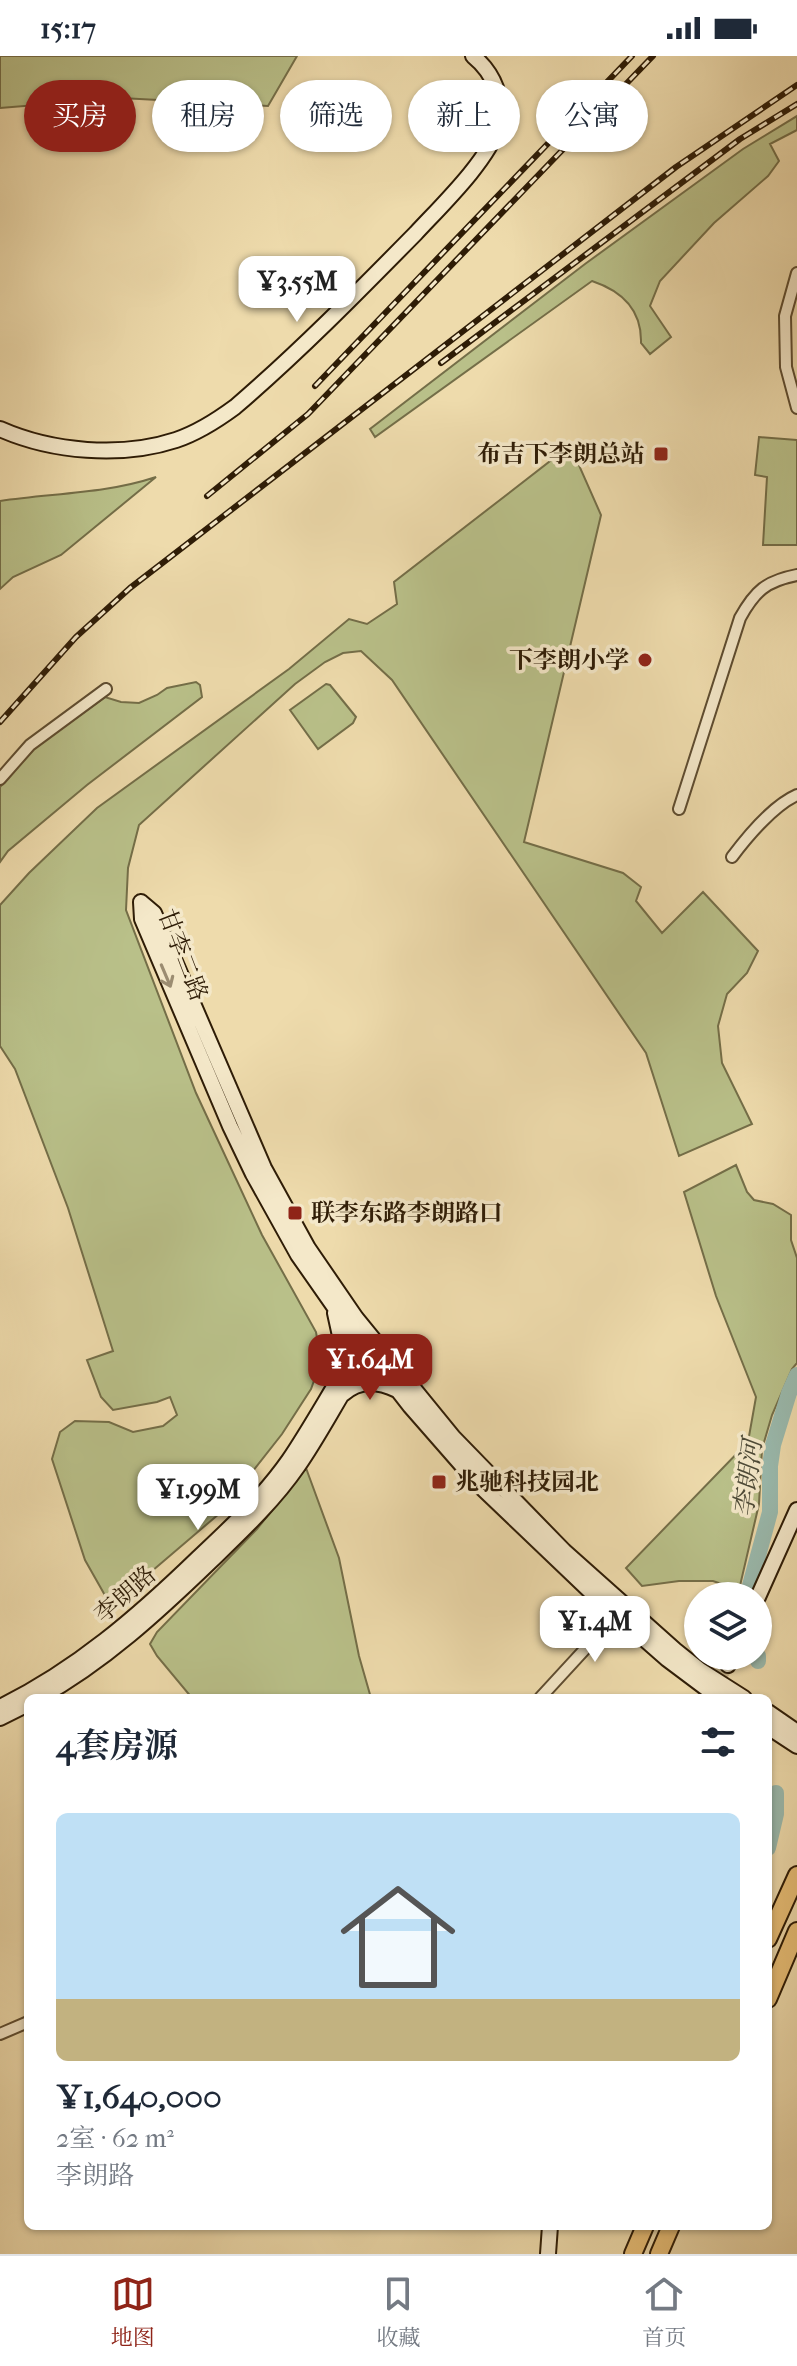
<!DOCTYPE html>
<html lang="zh">
<meta charset="utf-8">
<style>
:root{--surface:#fff;--page:#f6f6f7;--text:#1f2937;--muted:#747a83;--line:#e0e1e3;--accent:#8f2418}
body{margin:0;font-family:"IM FELL French Canon","Noto Serif SC",serif;background:var(--page);color:var(--text);height:100vh;display:flex;flex-direction:column;font-size:30px;white-space:nowrap}
*{box-sizing:border-box;margin:0}
p{font-size:26px;color:var(--muted)}
.icon{flex:none;width:44px;height:44px;fill:none;stroke:currentColor;stroke-width:2;stroke-linecap:round;stroke-linejoin:round}
.map{position:relative;flex:1;overflow:hidden}
.drawer{position:absolute;left:24px;top:1638px;width:748px;height:536px;display:flex;flex-direction:column;background:var(--surface);border-radius:12px;box-shadow:0 2px 6px #0004}
.drawer>*{flex:none}
.banner{position:absolute;left:24px;top:24px;width:750px;height:72px;display:flex;gap:16px}
.tools{position:absolute;left:684px;top:1526px;display:grid;gap:16px}
.tools a{display:grid;place-items:center;width:88px;height:88px;border-radius:50%;background:var(--surface);box-shadow:0 2px 6px #0004;font-size:40px}
.price{position:absolute;translate:-50% -68px;padding:0 18px;border-radius:16px;background:#fff;color:#222;font-size:26px;line-height:52px;filter:drop-shadow(0 2px 4px #0008)}
.price::after{content:'';position:absolute;left:50%;top:48px;width:24px;height:18px;margin-left:-12px;background:inherit;clip-path:polygon(0 0,100% 0,50% 100%)}
.price.selected{background:var(--accent);color:#fff}
ul{padding:0;list-style:none}
li{display:grid;align-content:center;gap:16px;height:424px;padding:0 32px}
li+li{border-top:2px solid var(--line)}
li span{display:grid;place-items:center;height:248px;border-radius:12px;color:#555}
li>.icon{margin-inline-start:auto}
span .icon{width:144px;height:144px;fill:#fffc;stroke-width:1}
li b{font-size:34px}
h2{display:flex;justify-content:space-between;align-items:center;height:96px;padding:0 32px;font-size:34px}
.tag{padding:0 28px;border-radius:36px;background:var(--surface);box-shadow:0 2px 6px #0004;font-size:28px;line-height:72px}
.tag.selected{background:var(--accent);color:#fff}
.status{display:flex;justify-content:space-between;align-items:center;height:56px;padding:0 40px;background:var(--surface);direction:ltr}
.status svg{height:22px;fill:currentColor}
.dock{display:flex;justify-content:space-around;align-items:center;height:112px;border-top:2px solid var(--line);background:var(--surface);font-size:22px;color:var(--muted)}
.dock a{display:grid;justify-items:center;gap:4px}
.dock .selected{color:var(--accent)}
.map>svg:first-child{display:block}
.green{fill:#b9c089;stroke:#746e48;stroke-width:2}
.lines{fill:none;stroke-linecap:round;stroke-linejoin:round}
.river{stroke:#9abaae;stroke-width:16}
.secondary-tunnel{stroke:#c8b58b;stroke-width:14;stroke-dasharray:14 7;stroke-linecap:butt}
.street-casing{stroke:#5e4c30;stroke-width:14}
.secondary-casing{stroke:#2e1c06;stroke-width:18}
.primary-casing{stroke:#2e1c06;stroke-width:20}
.street{stroke:#f4e8c9;stroke-width:10}
.secondary{stroke:#f4e8c9;stroke-width:14}
.primary{stroke:#e7be76;stroke-width:16}
.rail-casing{stroke:#2e1c06;stroke-width:6}
.rail{stroke:#f4e8c9;stroke-width:3;stroke-dasharray:9;stroke-linecap:butt}
.oneway{stroke:#9b8c71}
.poi-dot{fill:#8f2418;stroke:#f4e8c9;stroke-width:3}
.labels{text-anchor:middle;dominant-baseline:central;stroke-width:7;stroke-linejoin:round;paint-order:stroke}
.poi-label{font-size:24px;font-weight:bold;fill:#2e1c06;stroke:#f4e8c9;text-anchor:end}
.street-label{font-size:24px;fill:#2e1c06;stroke:#f4e8c9}
.water-label{font-size:26px;font-style:italic;fill:#4e4b38;stroke:#f4e8c9}
</style>
<div class="status"><b>15:17</b><svg viewBox="0 0 49 12"><path d="M0 12V9h3v3zM5 12V6h3v6zM10 12V3h3v9zM15 12V0h3v12zM26 1h20v11H26zM47 4h2v5h-2z"/></svg></div>
<div class="map">
<svg width="797" height="2198" viewBox="0 0 797 2198">
<rect width="100%" height="100%" fill="#eedbac"/>
<filter id="stains"><feTurbulence type="fractalNoise" baseFrequency=".0025" numOctaves="4"/><feColorMatrix values="0 0 0 0 .2 0 0 0 0 .09 0 0 0 0 .02 0 0 0 .5 -.17"/></filter>
<radialGradient id="worn" r=".72"><stop offset=".6" stop-color="#630" stop-opacity="0"/><stop offset="1" stop-color="#630" stop-opacity=".3"/></radialGradient>
<path class="green" d="M 0,0 L 297,0 L 268,50 L 121,42 L 0,52 Z
M 797,60 L 797,74 L 770,88 L 779,105 L 768,120 L 714,167 L 660,225 L 650,250 L 671,281 L 650,298 L 641,287 C 642,254 622,235 592,225 L 375,381 L 370,373 L 585,208 L 743,93 Z
M 759,381 L 797,384 L 797,489 L 763,489 L 767,421 L 755,419 Z
M 558,399 L 578,407 L 601,459 L 524,786 L 623,817 L 641,831 L 636,845 L 662,877 L 703,836 L 758,895 L 747,917 L 727,938 L 718,970 L 722,1007 L 752,1068 L 679,1100 L 646,997 L 392,624 L 361,595 L 343,597 L 325,606 L 295,628 L 139,769 L 128,812 L 126,854 L 196,1037 L 262,1179 L 316,1276 L 321,1305 L 311,1333 L 282,1378 L 220,1457 L 111,1550 L 85,1504 L 52,1403 L 60,1376 L 75,1365 L 109,1366 L 133,1376 L 163,1370 L 177,1359 L 170,1341 L 157,1346 L 113,1354 L 101,1341 L 87,1304 L 113,1295 L 68,1152 L 15,1013 L 0,990 L 0,849 L 29,817 L 97,752 L 289,613 L 349,563 L 367,568 L 397,548 L 394,526 Z
M 156,421 L 61,499 L 13,521 L 0,533 L 0,445 C 52,437 105,438 156,421 Z
M 196,626 L 200,629 L 202,641 L 87,729 L 8,795 L 0,806 L 0,731 L 32,694 L 105,641 L 121,646 L 139,647 L 157,639 L 167,632 Z
M 326,628 L 330,629 L 356,661 L 353,667 L 318,693 L 290,654 Z
M 736,1109 L 747,1136 L 754,1144 L 773,1148 L 791,1159 L 791,1184 L 797,1202 L 797,1307 L 792,1313 L 772,1359 L 762,1393 L 759,1448 L 739,1534 L 713,1525 L 679,1525 L 642,1530 L 626,1512 L 748,1386 L 756,1341 L 716,1240 L 684,1136 Z
M 306,1412 L 339,1502 L 359,1600 L 371,1642 L 192,1642 L 157,1600 L 150,1588 L 157,1576 L 257,1473 Z"/>
<g class="lines">
<path class="river" d="M 749,1533 L 770,1456 L 770,1410 L 773,1389 L 789,1337 L 797,1319
M 758,1600 L 758,1605
M 768,1792 L 776,1758 L 776,1737"/>
<path class="secondary-tunnel" d="M 703,1642 L 728,1609"/>
<defs>
<path id="street" d="M 797,217 L 785,260 L 786,311 L 797,352
M 0,723 L 30,689 L 106,633
M 679,753 L 740,562 C 755,535 766,525 797,519
M 732,801 C 747,781 774,749 797,739
M 540,1642 L 620,1555
M 0,1978 L 28,1966"/>
<path id="secondary" d="M 0,373 C 52,396 121,402 176,384 C 197,377 216,365 235,351 C 298,297 357,237 416,177 C 440,151 489,104 498,71 C 505,44 494,17 473,0
M 141,846 L 154,857 L 264,1112 L 308,1192 L 356,1262 L 453,1381 L 564,1495 L 675,1594 L 700,1614 L 744,1642
M 141,846 L 142,863 L 230,1070 L 253,1118 L 298,1199 L 347,1269 L 410,1350 L 480,1430 L 593,1538 L 667,1603 L 719,1642
M 335,1257 L 342,1289 L 340,1315
M 343,1338 C 360,1323 378,1325 397,1334
M 758,1541 L 797,1454
M 728,1609 L 732,1600
M 39,1642 C 104,1606 158,1556 211,1505 C 242,1475 274,1445 298,1410 C 325,1371 345,1328 373,1290
M 0,1651 C 76,1614 138,1560 198,1502 C 231,1471 263,1441 289,1404 C 316,1364 338,1321 366,1281
M 768,1656 L 797,1676
M 0,1662 L 28,1648
M 768,1671 L 797,1690
M 548,2198 L 550,2170"/>
<path id="primary" d="M 768,1883 L 797,1819
M 768,1943 L 797,1875
M 633,2198 L 645,2170
M 659,2198 L 671,2170"/>
</defs>
<use href="#street" class="street-casing"/>
<use href="#secondary" class="secondary-casing"/>
<use href="#primary" class="primary-casing"/>
<use href="#street" class="street"/>
<use href="#secondary" class="secondary"/>
<use href="#primary" class="primary"/>
<defs>
<path id="rail" d="M 441,307 L 740,83 L 797,48
M 315,330 L 632,0
M 207,440 L 308,358 L 653,0
M 0,666 L 76,581 L 130,532 L 676,111 L 797,29"/>
</defs>
<use href="#rail" class="rail-casing"/>
<use href="#rail" class="rail"/>
</g>
<defs><path id="oneway-shaft" d="M-6 0H5M1.5-3L5.5 0L1.5 3" fill="none" stroke-width="1.6" stroke-linecap="round" stroke-linejoin="round" transform="scale(2)"/></defs>
<use class="oneway" href="#oneway-shaft" transform="translate(166 920) rotate(67)"/>
<g class="poi-dot">
<rect x="653" y="390" width="16" height="16" rx="4"/>
<circle cx="645" cy="604" r="8"/>
<rect x="287" y="1149" width="16" height="16" rx="4"/>
<rect x="431" y="1418" width="16" height="16" rx="4"/>
</g>
<g class="labels">
<g class="poi-label">
<text x="645" y="398">布吉下李朗总站</text>
<text x="629" y="604">下李朗小学</text>
<text x="311" y="1157" text-anchor="start">联李东路李朗路口</text>
<text x="455" y="1426" text-anchor="start">兆驰科技园北</text>
</g>
<g class="street-label">
<text transform="translate(183 899) rotate(69)">甘李二路</text>
<text transform="translate(125 1538) rotate(-41)">李朗路</text>
</g>
<g class="water-label">
<text transform="translate(748 1422) rotate(-83)">李朗河</text>
</g>
</g>
<rect width="100%" height="100%" filter="url(#stains)"/>
<rect width="100%" height="100%" fill="url(#worn)"/>
</svg>
<div class="tools">
<a><svg class="icon" aria-label="layers" viewBox="0 0 24 24"><path d="M12 4l9 5-9 5-9-5zM3 14l9 5 9-5"/></svg></a>
</div>
<b class="price" style="left:297px;top:268px">¥3.55M</b>
<b class="price selected" style="left:370px;top:1346px">¥1.64M</b>
<b class="price" style="left:198px;top:1476px">¥1.99M</b>
<b class="price" style="left:595px;top:1608px">¥1.4M</b>
<div class="banner">
<a class="tag selected">买房</a>
<a class="tag">租房</a>
<a class="tag">筛选</a>
<a class="tag">新上</a>
<a class="tag">公寓</a>
</div>
<section class="drawer">
<h2>4套房源<svg class="icon" aria-label="filters" viewBox="0 0 24 24"><path d="M4 7h16M4 17h16"/><circle cx="9" cy="7" r="2"/><circle cx="15" cy="17" r="2"/></svg></h2>
<ul>
<li><span style="background:linear-gradient(#bfe0f5 75%,#c2b280 0)"><svg class="icon" aria-label="home" viewBox="0 0 24 24"><path d="M3 11l9-7 9 7M6 9v11h12V9"/></svg></span><div><b>¥1,640,000</b><p>2室 · 62 m²</p><p>李朗路</p></div></li>
</ul>
</section>
</div>
<nav class="dock">
<a class="selected"><svg class="icon" aria-label="map" viewBox="0 0 24 24"><path d="M3 6l6-2 6 2 6-2v14l-6 2-6-2-6 2zM9 4v14M15 6v14"/></svg>地图</a>
<a><svg class="icon" aria-label="saved" viewBox="0 0 24 24"><path d="M7 4h10v16l-5-4-5 4z"/></svg>收藏</a>
<a><svg class="icon" aria-label="home" viewBox="0 0 24 24"><path d="M3 11l9-7 9 7M6 9v11h12V9"/></svg>首页</a>
</nav>
